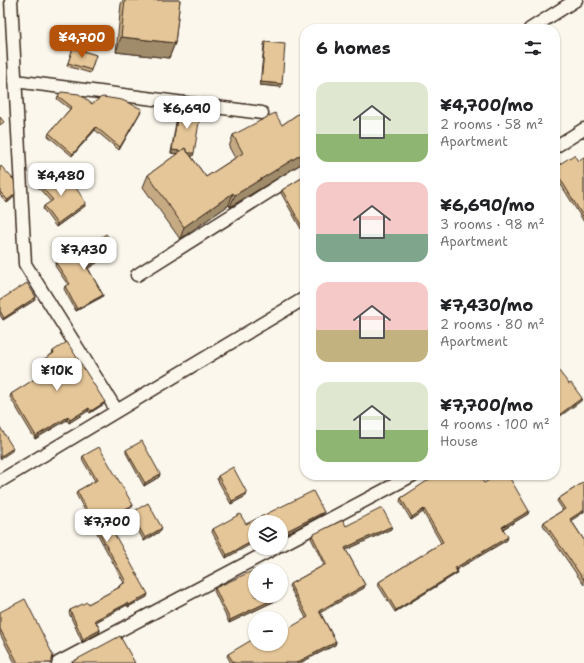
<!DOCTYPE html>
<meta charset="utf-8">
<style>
:root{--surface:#fff;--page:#f2f2f2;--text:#202124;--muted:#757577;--accent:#b45309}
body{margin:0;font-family:"Shantell Sans",sans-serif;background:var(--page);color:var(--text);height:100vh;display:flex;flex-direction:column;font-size:15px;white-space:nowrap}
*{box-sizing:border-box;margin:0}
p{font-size:13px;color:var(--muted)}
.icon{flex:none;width:22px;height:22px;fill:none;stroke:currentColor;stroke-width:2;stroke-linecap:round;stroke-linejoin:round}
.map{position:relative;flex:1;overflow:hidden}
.panel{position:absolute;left:300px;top:24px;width:260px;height:456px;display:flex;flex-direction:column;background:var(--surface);border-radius:16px;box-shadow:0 1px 3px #0004}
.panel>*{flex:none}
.buttons{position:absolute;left:248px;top:515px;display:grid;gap:8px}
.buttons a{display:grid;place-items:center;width:40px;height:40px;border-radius:50%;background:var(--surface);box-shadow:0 1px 3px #0004;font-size:20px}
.price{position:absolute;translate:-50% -34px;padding:0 9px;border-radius:8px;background:#fff;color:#222;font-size:13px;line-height:26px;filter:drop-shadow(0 1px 2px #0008)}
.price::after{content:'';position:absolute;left:50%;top:24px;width:12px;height:9px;margin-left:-6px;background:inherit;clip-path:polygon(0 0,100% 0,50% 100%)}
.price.selected{background:var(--accent);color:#fff}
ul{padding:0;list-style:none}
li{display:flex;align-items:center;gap:12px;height:100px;padding:0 16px}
li span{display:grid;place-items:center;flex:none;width:112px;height:80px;border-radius:12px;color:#555}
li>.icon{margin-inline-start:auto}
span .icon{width:48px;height:48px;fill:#fffc;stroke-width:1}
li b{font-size:17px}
h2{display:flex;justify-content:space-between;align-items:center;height:48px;padding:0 16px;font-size:17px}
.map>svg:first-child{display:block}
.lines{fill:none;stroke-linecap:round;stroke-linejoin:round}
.minor-casing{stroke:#3b2a1e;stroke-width:15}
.minor{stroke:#fbf7ec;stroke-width:12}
.wall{fill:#c5aa83;stroke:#3b2a1e}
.shaded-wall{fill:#a08b6a;stroke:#3b2a1e}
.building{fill:#e5c698;stroke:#3b2a1e}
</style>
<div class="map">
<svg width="584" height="663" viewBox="0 0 584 663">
<rect width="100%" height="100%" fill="#fbf7ec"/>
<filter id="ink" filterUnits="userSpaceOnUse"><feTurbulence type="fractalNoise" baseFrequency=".025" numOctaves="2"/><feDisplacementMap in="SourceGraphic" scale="8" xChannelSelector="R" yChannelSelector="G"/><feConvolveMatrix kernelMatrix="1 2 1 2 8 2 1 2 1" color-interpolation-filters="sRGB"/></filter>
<g filter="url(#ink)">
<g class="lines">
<defs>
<path id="minor" d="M 11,0 L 25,264 L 117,411
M 530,29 L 576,0
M 15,81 L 262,113
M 555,147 L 584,129
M 137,275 L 305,169
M 0,481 L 305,298
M 281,545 L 413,475
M 58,663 L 275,548"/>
</defs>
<use href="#minor" class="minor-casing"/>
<use href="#minor" class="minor"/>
</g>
<path class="wall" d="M 123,0 L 180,0 L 175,43 L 169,58 L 116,52 L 121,4 Z
M 265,42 L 281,87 L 260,85 L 264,45 Z
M 73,48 L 96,55 L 90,73 L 67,66 Z
M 58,96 L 92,104 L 141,111 L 119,150 L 95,130 L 72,156 L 48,136 L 49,133 L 70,109 L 57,99 Z
M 179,107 L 193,156 L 191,156 L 206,177 L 235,158 L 229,147 L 233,135 L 282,125 L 305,109 L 305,159 L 304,162 L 230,207 L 229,205 L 180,239 L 143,187 L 148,175 L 177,154 L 171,153 L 178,110 Z
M 584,157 L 584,222 L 555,175 L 555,167 L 578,161 Z
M 0,167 L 14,197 L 7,203 L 0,195 Z
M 305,176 L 305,236 L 281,193 L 282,190 Z
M 39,184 L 72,187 L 86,203 L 85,206 L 56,227 L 43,209 L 44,206 L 51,202 L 38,187 Z
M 115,251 L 88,268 L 103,295 L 102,297 L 76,311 L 64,289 L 65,286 L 68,285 L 55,266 L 56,263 L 77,253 Z
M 0,300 L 35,300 L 3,320 L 0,315 Z
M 53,351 L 105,402 L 104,404 L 90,413 L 88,411 L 69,423 L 67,420 L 35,439 L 10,397 L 11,394 L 39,377 L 34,368 L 35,365 L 52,354 Z
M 126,450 L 160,474 L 159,477 L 144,486 L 126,453 Z
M 83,456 L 133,505 L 132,507 L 107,521 L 147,597 L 128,607 L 127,605 L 96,622 L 100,630 L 99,633 L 82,642 L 69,613 L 70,610 L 88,604 L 118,588 L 119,586 L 124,583 L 76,494 L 77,491 L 95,481 L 82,459 Z
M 218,476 L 246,496 L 231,504 L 217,479 Z
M 428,476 L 484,483 L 529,511 L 528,514 L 503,529 L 507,540 L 456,570 L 456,574 L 395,612 L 378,585 L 379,582 L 441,543 L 423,512 L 411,520 L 400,501 L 401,498 L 428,481 L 427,479 Z
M 584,482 L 584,512 L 571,520 L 584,540 L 584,585 L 543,525 L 544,522 L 563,510 L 557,501 L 558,499 Z
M 131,513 L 161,531 L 144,541 L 130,516 Z
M 323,514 L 281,537 L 281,522 L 226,558 L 212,532 L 213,529 Z
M 346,526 L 392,526 L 391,529 L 346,550 L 365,585 L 364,588 L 320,612 L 336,642 L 335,645 L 300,663 L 231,663 L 227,656 L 228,654 L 281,644 L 306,618 L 289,586 L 290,584 L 324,565 L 311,538 L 312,535 Z
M 215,588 L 276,598 L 275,601 L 229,623 L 214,591 Z
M 0,612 L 52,660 L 52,663 L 15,663 L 0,634 Z"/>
<path class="shaded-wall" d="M 121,37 L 175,43 L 169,58 L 116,52 Z
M 261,82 L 282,84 L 281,87 L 260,85 Z
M 142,109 L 141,111 L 119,150 L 120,147 Z
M 96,127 L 95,130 L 72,156 L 73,154 Z
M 172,150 L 194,153 L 193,156 L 171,153 Z
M 305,152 L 305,159 L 304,162 L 230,207 L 235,195 Z
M 233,193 L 229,205 L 180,239 L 184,227 Z
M 15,194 L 14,197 L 7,203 L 8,200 Z
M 86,203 L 85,206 L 56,227 L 57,224 Z
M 116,248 L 115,251 L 86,270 L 87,267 Z
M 103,295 L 102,297 L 76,311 L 77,309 Z
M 36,297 L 35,300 L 3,320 L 4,318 Z
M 582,398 L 581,401 L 555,420 L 555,418 Z
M 105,402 L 104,404 L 90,413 L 91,411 Z
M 89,408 L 88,411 L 69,423 L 70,420 Z
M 68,417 L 67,420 L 35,439 L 36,436 Z
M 13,448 L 12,451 L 0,459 L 0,457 Z
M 160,474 L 159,477 L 144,486 L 145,483 Z
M 247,493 L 246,496 L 231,504 L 232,501 Z
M 133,505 L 132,507 L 105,522 L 106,519 Z
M 424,509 L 423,512 L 411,520 L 412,517 Z
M 584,510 L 584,512 L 569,522 L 570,519 Z
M 529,511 L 528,514 L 501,530 L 502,527 Z
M 324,512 L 323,514 L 281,537 L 281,534 Z
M 392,526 L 391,529 L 344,551 L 345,548 Z
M 162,528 L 161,531 L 144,541 L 145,538 Z
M 508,537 L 507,540 L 454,571 L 455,568 Z
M 255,540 L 255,542 L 226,558 L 227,555 Z
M 457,572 L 456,574 L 395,612 L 396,610 Z
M 365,585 L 364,588 L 318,614 L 319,611 Z
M 148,594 L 147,597 L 128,607 L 129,605 Z
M 276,598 L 275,601 L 229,623 L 230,620 Z
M 128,603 L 127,605 L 94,623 L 95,620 Z
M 100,630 L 99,633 L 82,642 L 83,639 Z
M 336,642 L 335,645 L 300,663 L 296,663 Z"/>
<path class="building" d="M 125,0 L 180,0 L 175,43 L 121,37 Z
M 265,42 L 285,44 L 282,84 L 261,82 Z
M 73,48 L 96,55 L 91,70 L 68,63 Z
M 61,92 L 79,94 L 92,104 L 100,98 L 103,97 L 122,100 L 142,109 L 120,147 L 96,127 L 73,154 L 49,133 L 72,107 L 58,96 Z
M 179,107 L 201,110 L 194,153 L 188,153 L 185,148 L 181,151 L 172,150 Z
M 305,109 L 305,152 L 235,195 L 233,193 L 184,227 L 148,175 L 185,148 L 206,177 L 243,153 L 233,135 L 275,113 L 282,125 Z
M 0,117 L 4,122 L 0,125 Z
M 574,155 L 578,161 L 584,157 L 584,218 L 555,170 L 555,167 Z
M 1,166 L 14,180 L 15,194 L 8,200 L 0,192 L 0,167 Z
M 56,169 L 72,187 L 74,185 L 86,203 L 57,224 L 44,206 L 53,200 L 39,184 Z
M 305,176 L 305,232 L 282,190 Z
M 106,234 L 116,248 L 87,267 L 103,295 L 77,309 L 65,286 L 70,284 L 56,263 L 75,251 L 77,253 Z
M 27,283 L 36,297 L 4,318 L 0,311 L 0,300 Z
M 67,342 L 105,402 L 91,411 L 89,408 L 70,420 L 68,417 L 36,436 L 11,394 L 41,375 L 35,365 L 54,353 L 53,351 Z
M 555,366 L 569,384 L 571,383 L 582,398 L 555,418 Z
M 0,427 L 13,448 L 0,457 Z
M 142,441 L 160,474 L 145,483 L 126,450 Z
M 99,447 L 133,505 L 106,519 L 148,594 L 129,605 L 128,603 L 95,620 L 100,630 L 83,639 L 70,610 L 87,602 L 88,604 L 120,587 L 119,586 L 126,582 L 77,491 L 97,480 L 83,456 Z
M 233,467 L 247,493 L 232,501 L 218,476 Z
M 430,475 L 479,475 L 484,483 L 498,475 L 508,475 L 529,511 L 502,527 L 508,537 L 455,568 L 457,572 L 396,610 L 379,582 L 443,542 L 424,509 L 412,517 L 401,498 L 430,479 L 428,476 Z
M 584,482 L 584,510 L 570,519 L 584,540 L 584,580 L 544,522 L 565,509 L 558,499 Z
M 313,491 L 324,512 L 281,534 L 281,522 L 255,522 L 255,540 L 227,555 L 213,529 L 240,514 L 246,524 Z
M 148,503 L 162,528 L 145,538 L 131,513 Z
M 382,508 L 392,526 L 345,548 L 365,585 L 319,611 L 336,642 L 296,663 L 234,663 L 228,654 L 255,638 L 255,644 L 281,644 L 281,633 L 308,617 L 290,584 L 326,564 L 312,535 L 343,520 L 346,526 Z
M 261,567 L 262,570 L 255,570 L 255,596 L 275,596 L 276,598 L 230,620 L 215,588 Z
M 25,599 L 53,655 L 52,660 L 52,663 L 18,663 L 0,629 L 0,612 Z
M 120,636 L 135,663 L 70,663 Z"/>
</g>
</svg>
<div class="buttons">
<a><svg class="icon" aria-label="layers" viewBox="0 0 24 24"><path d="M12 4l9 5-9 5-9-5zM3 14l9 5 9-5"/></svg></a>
<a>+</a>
<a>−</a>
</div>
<b class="price selected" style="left:82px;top:59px">¥4,700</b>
<b class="price" style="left:187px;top:130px">¥6,690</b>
<b class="price" style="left:61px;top:197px">¥4,480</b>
<b class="price" style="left:84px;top:271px">¥7,430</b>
<b class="price" style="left:57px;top:392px">¥10K</b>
<b class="price" style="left:107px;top:543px">¥7,700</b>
<section class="panel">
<h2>6 homes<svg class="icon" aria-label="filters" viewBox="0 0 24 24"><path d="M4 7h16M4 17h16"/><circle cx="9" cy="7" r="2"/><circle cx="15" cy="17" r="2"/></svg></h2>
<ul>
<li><span style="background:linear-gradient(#dfe7d0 65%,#8fb573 0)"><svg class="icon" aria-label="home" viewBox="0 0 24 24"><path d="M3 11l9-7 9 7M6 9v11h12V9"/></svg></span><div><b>¥4,700/mo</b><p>2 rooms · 58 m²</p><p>Apartment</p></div></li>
<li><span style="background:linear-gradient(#f6c9c9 65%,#7fa58c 0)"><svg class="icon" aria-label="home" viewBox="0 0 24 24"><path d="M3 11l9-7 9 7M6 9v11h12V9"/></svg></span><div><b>¥6,690/mo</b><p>3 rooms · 98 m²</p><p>Apartment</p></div></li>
<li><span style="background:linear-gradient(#f6c9c9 60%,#c2b280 0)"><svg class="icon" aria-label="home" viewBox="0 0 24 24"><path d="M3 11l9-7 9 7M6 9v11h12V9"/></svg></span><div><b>¥7,430/mo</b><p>2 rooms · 80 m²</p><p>Apartment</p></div></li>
<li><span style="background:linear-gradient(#dfe7d0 60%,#8fb573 0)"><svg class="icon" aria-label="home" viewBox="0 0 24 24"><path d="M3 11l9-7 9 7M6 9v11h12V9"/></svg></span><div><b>¥7,700/mo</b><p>4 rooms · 100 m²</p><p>House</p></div></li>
</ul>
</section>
</div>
